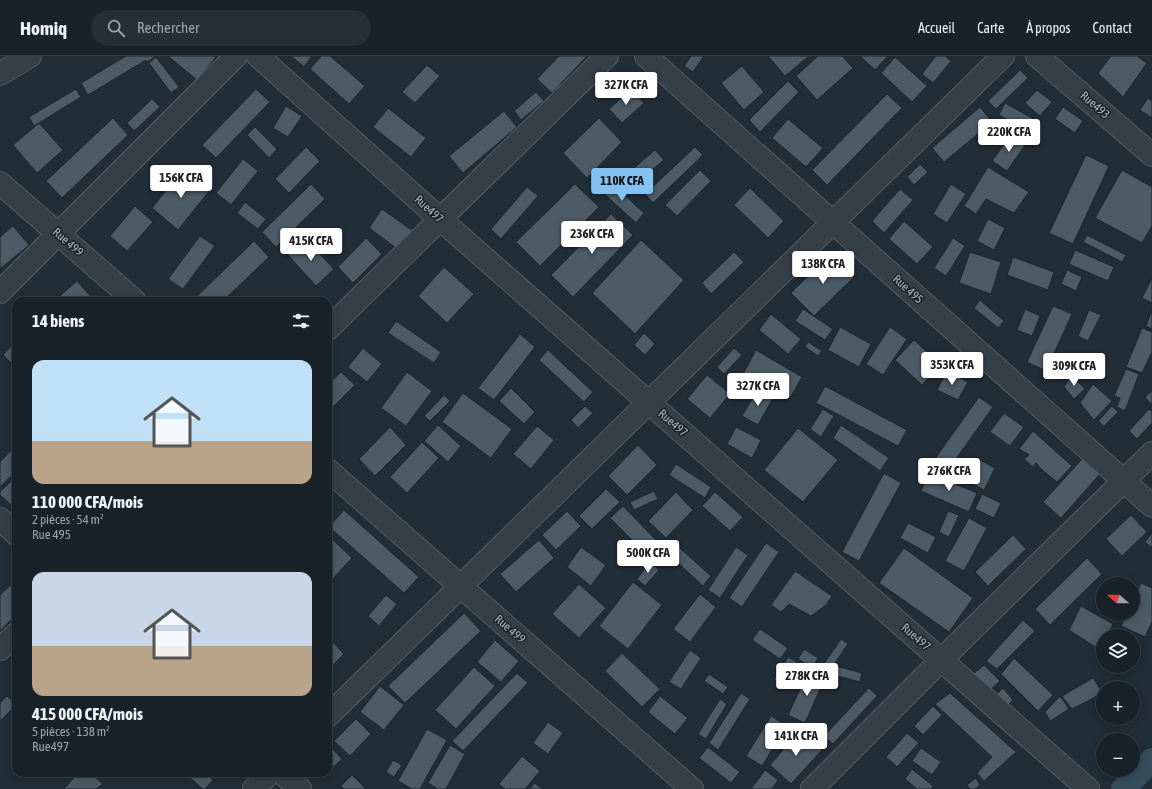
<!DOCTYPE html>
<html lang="fr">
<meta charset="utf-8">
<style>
:root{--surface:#192229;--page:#262f35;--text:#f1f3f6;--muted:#9fa4a8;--line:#373f46;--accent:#84c2f3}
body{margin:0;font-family:"Asap Condensed",sans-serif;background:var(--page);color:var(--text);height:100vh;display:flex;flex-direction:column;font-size:15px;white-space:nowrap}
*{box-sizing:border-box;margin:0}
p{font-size:13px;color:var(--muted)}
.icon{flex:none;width:22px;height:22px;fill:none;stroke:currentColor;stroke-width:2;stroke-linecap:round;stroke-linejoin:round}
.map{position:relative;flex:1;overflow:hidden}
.sheet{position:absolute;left:12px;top:241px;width:320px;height:480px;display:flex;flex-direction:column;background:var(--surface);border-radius:12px;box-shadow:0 2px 10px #0003,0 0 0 1px var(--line)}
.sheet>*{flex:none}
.needle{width:26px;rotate:290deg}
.tools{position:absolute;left:1096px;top:521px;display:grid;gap:8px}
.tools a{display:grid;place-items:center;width:44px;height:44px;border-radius:50%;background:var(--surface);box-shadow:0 2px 10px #0003,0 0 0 1px var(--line);font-size:20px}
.price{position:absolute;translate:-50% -34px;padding:0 9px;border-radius:4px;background:#fff;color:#222;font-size:13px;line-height:26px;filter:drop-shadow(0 1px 2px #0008)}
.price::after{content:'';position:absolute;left:50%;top:24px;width:12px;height:9px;margin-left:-6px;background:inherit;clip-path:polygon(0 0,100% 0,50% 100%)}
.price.active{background:var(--accent);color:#111}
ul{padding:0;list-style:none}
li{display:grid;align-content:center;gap:8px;height:212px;padding:0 20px}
li span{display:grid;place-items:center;height:124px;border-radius:12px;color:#555}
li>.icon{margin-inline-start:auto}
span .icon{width:72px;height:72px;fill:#fffc;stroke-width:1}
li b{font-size:17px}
h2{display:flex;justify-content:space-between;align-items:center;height:48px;padding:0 20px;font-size:17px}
header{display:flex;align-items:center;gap:24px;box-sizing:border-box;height:56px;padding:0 20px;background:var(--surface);border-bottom:1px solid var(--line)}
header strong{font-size:19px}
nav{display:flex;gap:22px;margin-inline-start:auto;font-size:14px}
.search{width:280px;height:36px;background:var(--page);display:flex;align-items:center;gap:10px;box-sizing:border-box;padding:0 14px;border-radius:22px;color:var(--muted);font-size:15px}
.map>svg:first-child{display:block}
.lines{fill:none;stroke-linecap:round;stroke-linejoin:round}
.canal{stroke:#354d5d;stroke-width:24}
.building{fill:#4c5b65;stroke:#1c262e}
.minor-casing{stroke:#525d65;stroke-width:24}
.minor{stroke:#343f47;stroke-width:22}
.labels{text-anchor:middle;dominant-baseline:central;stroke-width:3;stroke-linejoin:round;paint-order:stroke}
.street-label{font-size:12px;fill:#afbac4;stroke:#1a242c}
</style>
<header>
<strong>Homiq</strong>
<div class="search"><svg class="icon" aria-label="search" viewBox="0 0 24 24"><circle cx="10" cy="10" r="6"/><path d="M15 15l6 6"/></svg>Rechercher</div>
<nav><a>Accueil</a><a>Carte</a><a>À propos</a><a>Contact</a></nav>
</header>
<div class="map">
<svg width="1152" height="733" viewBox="0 0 1152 733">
<rect width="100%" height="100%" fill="#212e37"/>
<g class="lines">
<path class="canal" d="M 1123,733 L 1152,704"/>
</g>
<path class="building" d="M 126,0 L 156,0 L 147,6 L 146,4 L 88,39 L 81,27 Z
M 168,0 L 215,0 L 216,1 L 197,24 Z
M 291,0 L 312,0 L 304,11 Z
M 321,0 L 330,0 L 365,30 L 349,48 L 310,13 Z
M 559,0 L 587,0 L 552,37 L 537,23 Z
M 691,0 L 704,0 L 693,16 L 684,10 Z
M 768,0 L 809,0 L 785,20 Z
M 818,0 L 842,0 L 853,12 L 817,44 L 796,20 Z
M 860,0 L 888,0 L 875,14 Z
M 936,0 L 945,0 L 951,5 L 933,27 L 922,18 Z
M 1111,0 L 1137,0 L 1147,7 L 1123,41 L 1098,17 Z
M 156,1 L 179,31 L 171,37 L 149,7 Z
M 895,1 L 927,30 L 912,46 L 881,17 Z
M 427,9 L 440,20 L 415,47 L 402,36 Z
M 742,10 L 764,36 L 744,54 L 721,27 Z
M 1020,14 L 1028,22 L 996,53 L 988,45 Z
M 788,25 L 799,36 L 760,76 L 749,64 Z
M 76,33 L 81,41 L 34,70 L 29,61 Z
M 256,33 L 270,46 L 216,102 L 202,89 Z
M 631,33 L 644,47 L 622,67 L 609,53 Z
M 1037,34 L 1052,46 L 1040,60 L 1025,47 Z
M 536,36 L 544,45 L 521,64 L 514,55 Z
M 887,38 L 902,52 L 827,129 L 812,114 Z
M 1148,42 L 1152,45 L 1152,62 L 1140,54 Z
M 152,43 L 160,51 L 134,75 L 127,67 Z
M 1005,47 L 1041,67 L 1035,79 L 999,59 Z
M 286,50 L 302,60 L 288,81 L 273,72 Z
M 980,51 L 992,66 L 944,106 L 932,92 Z
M 1063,51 L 1083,65 L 1075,77 L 1055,63 Z
M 388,52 L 426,82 L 411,101 L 373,71 Z
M 504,55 L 517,71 L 463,117 L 449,100 Z
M 113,62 L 128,79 L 62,142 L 46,125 Z
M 599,62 L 622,86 L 587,122 L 563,97 Z
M 788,63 L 823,92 L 806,111 L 772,82 Z
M 39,67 L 63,94 L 37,117 L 13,89 Z
M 255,71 L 277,93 L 269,102 L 247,79 Z
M 1011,79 L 1025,89 L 1007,115 L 992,105 Z
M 306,91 L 320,105 L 289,137 L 275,123 Z
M 695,91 L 703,99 L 653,147 L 645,138 Z
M 655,94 L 664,104 L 635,128 L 627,118 Z
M 1086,99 L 1109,110 L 1073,188 L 1049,177 Z
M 243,103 L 258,115 L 231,149 L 216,137 Z
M 920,108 L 928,116 L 914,129 L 907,121 Z
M 988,111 L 1029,136 L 1014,157 L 986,143 L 976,158 L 964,150 Z
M 184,112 L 210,134 L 178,174 L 152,152 Z
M 700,114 L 711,125 L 677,160 L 665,149 Z
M 1122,114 L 1152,131 L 1152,170 L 1142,187 L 1095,162 Z
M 609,125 L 644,157 L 636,167 L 600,134 Z
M 311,128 L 325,143 L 276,191 L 262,176 Z
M 575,128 L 599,151 L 540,210 L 516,186 Z
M 951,128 L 966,138 L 947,167 L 933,158 Z
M 527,131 L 538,140 L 501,183 L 491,173 Z
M 750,132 L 784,165 L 768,182 L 734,149 Z
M 900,133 L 913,144 L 884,177 L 872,165 Z
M 245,146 L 266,163 L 258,173 L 237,157 Z
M 135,150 L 153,166 L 127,195 L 110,180 Z
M 382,153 L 413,175 L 399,194 L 369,172 Z
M 611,158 L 633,179 L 573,241 L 551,219 Z
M 988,163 L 1005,172 L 994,194 L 977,185 Z
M 904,165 L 933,191 L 917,208 L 889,183 Z
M 13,170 L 29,189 L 0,213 L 0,181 Z
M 1087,179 L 1126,199 L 1122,206 L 1083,186 Z
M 200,180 L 215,190 L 183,233 L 168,223 Z
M 305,182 L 334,213 L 316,230 L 287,198 Z
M 366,182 L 382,198 L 353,227 L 338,211 Z
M 953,182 L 965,190 L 946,220 L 934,212 Z
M 641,184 L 684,224 L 635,278 L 592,237 Z
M 254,185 L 269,201 L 223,245 L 192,245 Z
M 1075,194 L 1114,211 L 1108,225 L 1069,208 Z
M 734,196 L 744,206 L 711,238 L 702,227 Z
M 970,196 L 1001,206 L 991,238 L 959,227 Z
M 831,197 L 854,221 L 814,260 L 791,237 Z
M 1013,201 L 1054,216 L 1048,234 L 1007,219 Z
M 444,211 L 474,238 L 447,267 L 418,240 Z
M 1067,214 L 1082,221 L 1076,235 L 1061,228 Z
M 1152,222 L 1152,247 L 1142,242 Z
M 77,225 L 92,242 L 88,245 L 54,245 Z
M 980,244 L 1004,265 L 998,272 L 974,252 Z
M 1053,250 L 1072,258 L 1046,315 L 1027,306 Z
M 803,253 L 833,273 L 825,284 L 795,265 Z
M 1025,253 L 1040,260 L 1032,280 L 1017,274 Z
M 1089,254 L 1101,259 L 1088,285 L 1078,280 Z
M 1152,254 L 1152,273 L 1146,270 Z
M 771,258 L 801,283 L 788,298 L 759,274 Z
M 396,265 L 441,296 L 434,307 L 388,277 Z
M 840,271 L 871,288 L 859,311 L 828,294 Z
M 890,271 L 907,283 L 883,319 L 866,308 Z
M 1142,272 L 1152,276 L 1152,296 L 1142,317 L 1126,311 Z
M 644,277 L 655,288 L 645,299 L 634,289 Z
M 520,278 L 535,291 L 494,344 L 478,332 Z
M 914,284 L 941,309 L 922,329 L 895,304 Z
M 16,285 L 16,312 L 3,299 Z
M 808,286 L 822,295 L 818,300 L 805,291 Z
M 363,292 L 382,308 L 367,326 L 348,311 Z
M 734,292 L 742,299 L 724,318 L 717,311 Z
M 548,294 L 593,336 L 584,346 L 539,304 Z
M 756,294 L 802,321 L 789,344 L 743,318 Z
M 1126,313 L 1139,318 L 1125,355 L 1117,351 L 1120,342 L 1114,340 Z
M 947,315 L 968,326 L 958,344 L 937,334 Z
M 341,316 L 355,329 L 328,356 L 328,328 Z
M 407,316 L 432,335 L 406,370 L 381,352 Z
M 707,319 L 730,338 L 710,362 L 687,343 Z
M 1071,319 L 1085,333 L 1074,343 L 1064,331 Z
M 1093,328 L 1112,345 L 1094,364 L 1080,347 Z
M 825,330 L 907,374 L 898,390 L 816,347 Z
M 511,332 L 535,356 L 524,368 L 499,345 Z
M 758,333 L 773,342 L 758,369 L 742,360 Z
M 1152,335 L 1152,349 L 1145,341 Z
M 463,337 L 512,373 L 491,402 L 442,366 Z
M 444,339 L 450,345 L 430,365 L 424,360 Z
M 979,341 L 993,351 L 948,414 L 934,404 Z
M 585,350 L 593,357 L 578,372 L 571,364 Z
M 1112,350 L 1118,356 L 1104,370 L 1098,365 Z
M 823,353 L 834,360 L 821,381 L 810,373 Z
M 1149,353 L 1152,356 L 1152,367 L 1137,383 L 1129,375 Z
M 1004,357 L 1024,371 L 1010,390 L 990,376 Z
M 438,369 L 461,390 L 448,406 L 424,385 Z
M 841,369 L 889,402 L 880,415 L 833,382 Z
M 537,370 L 554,384 L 531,413 L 513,398 Z
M 390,371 L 406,389 L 375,420 L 359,403 Z
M 736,371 L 761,384 L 752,402 L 727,388 Z
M 798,372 L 838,404 L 803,446 L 764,414 Z
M 1033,375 L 1072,410 L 1057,426 L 1041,413 L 1036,407 L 1033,411 L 1024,403 L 1029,399 L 1019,393 Z
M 422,386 L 439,402 L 407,437 L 390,421 Z
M 16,389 L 16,415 L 0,431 L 0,406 Z
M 638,389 L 657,409 L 627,439 L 608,420 Z
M 976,402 L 995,412 L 984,434 L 965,424 Z
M 1082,403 L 1100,418 L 1061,462 L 1043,446 Z
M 676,408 L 711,431 L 705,442 L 669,419 Z
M 884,417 L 901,427 L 859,505 L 842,496 Z
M 929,417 L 977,437 L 969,456 L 921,435 Z
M 16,420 L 16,453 L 0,439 L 0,436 Z
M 606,433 L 620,446 L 592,473 L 579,460 Z
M 654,435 L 658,443 L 634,454 L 630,446 Z
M 676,436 L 693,454 L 666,482 L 648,465 Z
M 715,436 L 743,461 L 730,475 L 702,450 Z
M 982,438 L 1001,447 L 994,462 L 975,453 Z
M 623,450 L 660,488 L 648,500 L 610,462 Z
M 344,454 L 419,521 L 404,537 L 329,471 Z
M 567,455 L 581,470 L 556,494 L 542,479 Z
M 948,455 L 959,459 L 949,481 L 939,476 Z
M 1131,459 L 1147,476 L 1122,500 L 1106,483 Z
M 969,462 L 987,472 L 964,515 L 945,505 Z
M 908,467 L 936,481 L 928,497 L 900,482 Z
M 1152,477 L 1152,492 L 1145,486 Z
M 328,479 L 352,502 L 328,528 Z
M 1013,479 L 1026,493 L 988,530 L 975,516 Z
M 539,484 L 554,502 L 516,536 L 500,518 Z
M 672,485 L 711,520 L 703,530 L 664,494 Z
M 766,487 L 779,496 L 742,551 L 729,542 Z
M 581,491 L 606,509 L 591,530 L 567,511 Z
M 736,491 L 748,499 L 720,542 L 708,534 Z
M 904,492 L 973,542 L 949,576 L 879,527 Z
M 1087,502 L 1102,518 L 1050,569 L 1035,553 Z
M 650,506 L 659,514 L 645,530 L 637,523 Z
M 795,515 L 832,540 L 826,549 L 811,560 L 789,548 L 781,556 L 771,549 Z
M 16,524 L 16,559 L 0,575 L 0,539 Z
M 633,526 L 662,549 L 628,593 L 599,570 Z
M 1141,527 L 1152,532 L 1152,566 L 1145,581 L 1121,570 L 1127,558 L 1133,558 L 1133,545 Z
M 579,528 L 606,552 L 579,582 L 552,558 Z
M 700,538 L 716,551 L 690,586 L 673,573 Z
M 386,539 L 397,548 L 379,570 L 368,560 Z
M 1081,550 L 1113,568 L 1107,580 L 1103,580 L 1103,588 L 1100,594 L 1069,574 Z
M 464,557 L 481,575 L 405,647 L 388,630 Z
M 1023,564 L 1035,575 L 997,613 L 986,605 Z
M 760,573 L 788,592 L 780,603 L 752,584 Z
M 329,582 L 344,598 L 328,614 L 328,583 Z
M 841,583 L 848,588 L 828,617 L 821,612 Z
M 495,584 L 519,605 L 501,626 L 477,606 Z
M 804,593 L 818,602 L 812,612 L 798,603 Z
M 690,594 L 701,602 L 681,633 L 669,626 Z
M 622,597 L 660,633 L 642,651 L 605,615 Z
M 788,601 L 797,606 L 782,630 L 774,624 Z
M 1014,602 L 1053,639 L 1038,655 L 1001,618 Z
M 984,609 L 1000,625 L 988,636 L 972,619 Z
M 836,610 L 862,617 L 860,626 L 834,619 Z
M 1115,610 L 1130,610 L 1123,616 Z
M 474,611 L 495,630 L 456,673 L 435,654 Z
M 809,614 L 825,622 L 805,667 L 788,659 Z
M 517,617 L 528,627 L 463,695 L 452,685 Z
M 709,618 L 728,631 L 723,638 L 704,625 Z
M 1093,622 L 1103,637 L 1072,653 L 1062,640 Z
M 380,630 L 404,649 L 384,674 L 360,656 Z
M 869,632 L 877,640 L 833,688 L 824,680 Z
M 1003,632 L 1013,644 L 1003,654 L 993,642 Z
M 741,637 L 750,643 L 718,694 L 709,687 Z
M 950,637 L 1016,696 L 984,725 L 977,717 L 992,701 L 935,648 Z
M 7,640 L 16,649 L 0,665 L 0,647 Z
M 660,640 L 688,662 L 675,678 L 648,656 Z
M 1060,640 L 1069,653 L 1050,665 L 1045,656 Z
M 720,643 L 727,648 L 706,683 L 698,678 Z
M 933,650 L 942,659 L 923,679 L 914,670 Z
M 771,660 L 787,670 L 762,710 L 746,700 Z
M 356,663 L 371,678 L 350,700 L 334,685 Z
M 548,666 L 563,677 L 548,698 L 533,687 Z
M 427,673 L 447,684 L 420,733 L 412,733 L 398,725 Z
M 800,674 L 822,694 L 791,728 L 770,709 Z
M 907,677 L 919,687 L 897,711 L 886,701 Z
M 328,688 L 342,703 L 328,716 Z
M 450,689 L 465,698 L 446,733 L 438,733 L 428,727 Z
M 708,691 L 740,716 L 731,727 L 699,702 Z
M 921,692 L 941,706 L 932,719 L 912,705 Z
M 522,700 L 540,715 L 525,733 L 505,733 L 499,728 Z
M 393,704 L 402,709 L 394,721 L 386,716 Z
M 912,713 L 933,730 L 931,733 L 917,733 L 905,723 Z
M 765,714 L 778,724 L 772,733 L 751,733 Z
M 78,717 L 90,717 L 103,728 L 96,733 L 64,733 Z
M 193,717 L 205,717 L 213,724 L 205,733 L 203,733 L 189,721 Z
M 352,719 L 366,733 L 344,733 L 341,730 Z
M 976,722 L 980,729 L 975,733 L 970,733 L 967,729 Z
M 534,727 L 544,733 L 530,733 Z"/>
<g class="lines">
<defs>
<path id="minor" d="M 258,0 L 440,163 L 1088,733
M 646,0 L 1152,450
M 1037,0 L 1152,99
M 0,18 L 30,0
M 0,127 L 135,245
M 0,236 L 236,0
M 328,273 L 607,0
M 328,414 L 692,733
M 0,463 L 16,478
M 0,593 L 16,578
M 328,660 L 1003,0
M 282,717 L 300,733
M 254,733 L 270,717
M 812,733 L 941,604 L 1152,397"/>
</defs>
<use href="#minor" class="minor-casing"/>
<use href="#minor" class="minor"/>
</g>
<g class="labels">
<g class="street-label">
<text transform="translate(1095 49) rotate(41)">Rue493</text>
<text transform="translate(429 153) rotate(42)">Rue497</text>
<text transform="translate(68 186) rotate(41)">Rue 499</text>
<text transform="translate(908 233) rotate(42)">Rue 495</text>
<text transform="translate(673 367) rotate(41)">Rue497</text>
<text transform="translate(510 573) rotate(41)">Rue 499</text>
<text transform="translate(916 581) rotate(41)">Rue497</text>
</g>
</g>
</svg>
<div class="tools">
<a><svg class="needle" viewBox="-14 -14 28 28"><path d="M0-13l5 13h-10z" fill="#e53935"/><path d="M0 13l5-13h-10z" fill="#9fa4a8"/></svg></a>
<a><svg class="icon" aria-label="layers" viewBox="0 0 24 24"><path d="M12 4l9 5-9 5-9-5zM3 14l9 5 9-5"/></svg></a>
<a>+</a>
<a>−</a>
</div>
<b class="price" style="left:626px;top:50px">327K CFA</b>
<b class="price" style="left:1009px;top:97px">220K CFA</b>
<b class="price" style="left:181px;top:143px">156K CFA</b>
<b class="price active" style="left:622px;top:146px">110K CFA</b>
<b class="price" style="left:592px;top:199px">236K CFA</b>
<b class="price" style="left:311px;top:206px">415K CFA</b>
<b class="price" style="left:823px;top:229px">138K CFA</b>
<b class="price" style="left:952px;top:330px">353K CFA</b>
<b class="price" style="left:1074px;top:331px">309K CFA</b>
<b class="price" style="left:758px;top:351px">327K CFA</b>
<b class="price" style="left:949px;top:436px">276K CFA</b>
<b class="price" style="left:648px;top:518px">500K CFA</b>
<b class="price" style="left:807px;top:641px">278K CFA</b>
<b class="price" style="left:796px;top:701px">141K CFA</b>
<section class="sheet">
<h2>14 biens<svg class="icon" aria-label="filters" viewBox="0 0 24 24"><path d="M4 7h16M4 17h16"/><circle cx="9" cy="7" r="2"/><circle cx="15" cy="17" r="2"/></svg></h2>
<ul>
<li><span style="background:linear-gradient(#bfe0f5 65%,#b9a48a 0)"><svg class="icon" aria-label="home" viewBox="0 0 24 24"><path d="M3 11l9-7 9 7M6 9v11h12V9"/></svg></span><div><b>110 000 CFA/mois</b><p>2 pièces · 54 m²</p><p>Rue 495</p></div></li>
<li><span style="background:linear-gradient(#c9d6e8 60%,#b9a48a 0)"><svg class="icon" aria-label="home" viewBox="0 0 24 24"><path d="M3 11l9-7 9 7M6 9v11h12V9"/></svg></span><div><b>415 000 CFA/mois</b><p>5 pièces · 138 m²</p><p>Rue497</p></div></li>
</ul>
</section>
</div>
